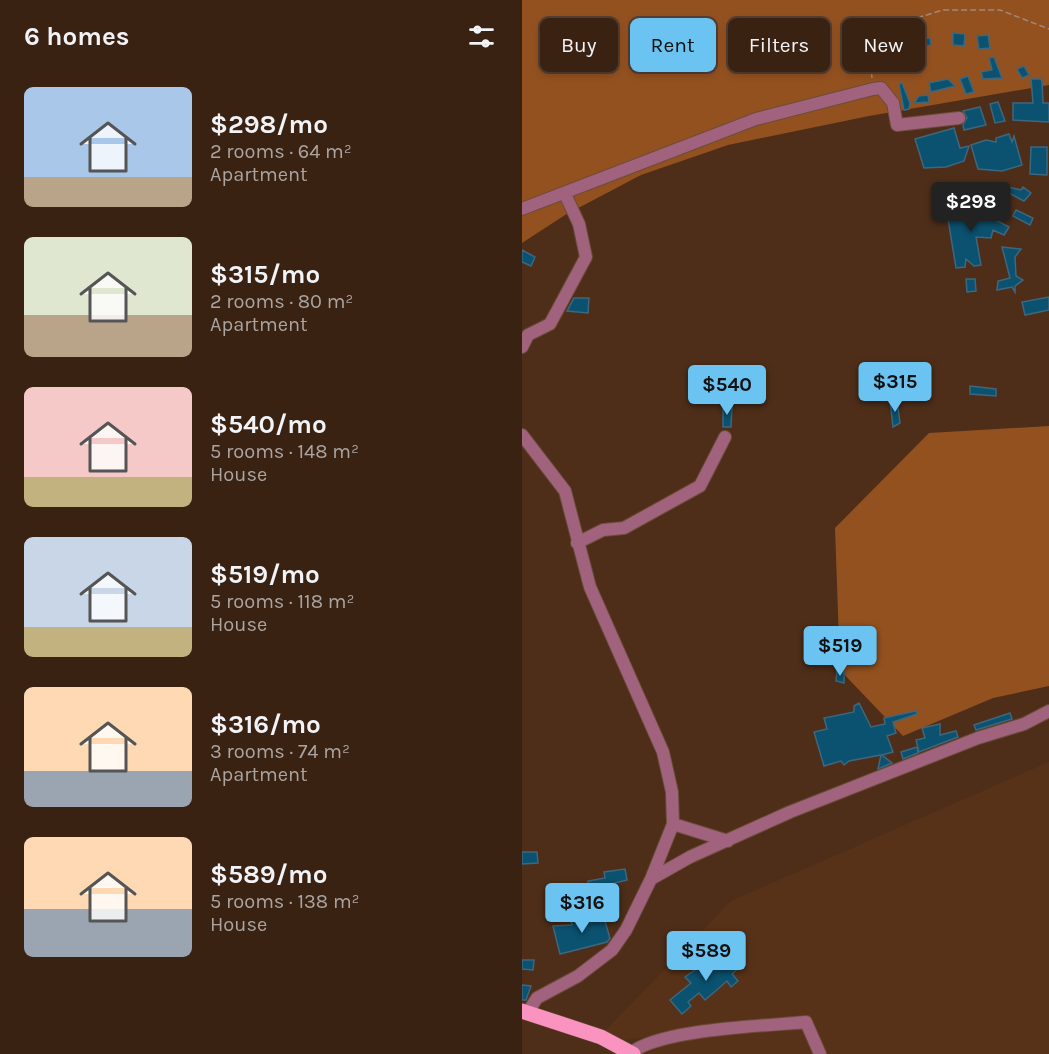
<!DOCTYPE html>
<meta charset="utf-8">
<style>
:root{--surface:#3a2213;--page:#452f21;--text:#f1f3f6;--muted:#aba4a0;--line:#543f33;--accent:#6ac3f1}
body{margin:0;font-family:Karla,sans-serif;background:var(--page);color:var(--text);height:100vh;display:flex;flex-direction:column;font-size:22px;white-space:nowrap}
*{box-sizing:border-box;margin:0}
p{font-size:20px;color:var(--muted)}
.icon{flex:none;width:33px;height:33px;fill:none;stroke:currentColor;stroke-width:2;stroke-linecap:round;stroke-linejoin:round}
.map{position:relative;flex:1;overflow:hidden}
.panel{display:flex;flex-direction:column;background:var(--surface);width:522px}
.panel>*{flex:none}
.banner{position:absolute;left:18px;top:18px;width:418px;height:54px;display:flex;gap:12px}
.price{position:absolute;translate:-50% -51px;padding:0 14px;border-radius:6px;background:var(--accent);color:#111;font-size:20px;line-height:39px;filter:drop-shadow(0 2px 3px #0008)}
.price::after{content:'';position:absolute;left:50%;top:36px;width:18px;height:14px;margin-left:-9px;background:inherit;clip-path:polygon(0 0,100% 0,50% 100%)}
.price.current{background:#222;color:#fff}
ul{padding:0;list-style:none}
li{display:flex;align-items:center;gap:18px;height:150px;padding:0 24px}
li span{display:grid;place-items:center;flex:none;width:168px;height:120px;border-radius:9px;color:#555}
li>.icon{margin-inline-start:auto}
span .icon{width:72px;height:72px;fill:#fffc;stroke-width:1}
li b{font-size:26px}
h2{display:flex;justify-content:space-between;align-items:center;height:72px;padding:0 24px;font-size:26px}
.tag{padding:0 21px;border-radius:9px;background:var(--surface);box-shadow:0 3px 9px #0003,0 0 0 2px var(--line);font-size:21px;line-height:54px}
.tag.current{background:var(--accent);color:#111}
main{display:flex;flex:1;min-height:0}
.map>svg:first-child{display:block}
.built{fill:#583218}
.forest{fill:#935120}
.building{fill:#0b5270;stroke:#3e677d;stroke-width:1.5}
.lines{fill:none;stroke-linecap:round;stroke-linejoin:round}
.minor-casing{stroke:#6a4c39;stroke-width:14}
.major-casing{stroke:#6a4c39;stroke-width:16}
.path{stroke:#a28877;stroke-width:1.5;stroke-dasharray:6 3;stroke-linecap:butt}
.minor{stroke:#a1627d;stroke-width:12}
.major{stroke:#fa93c0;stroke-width:15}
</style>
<main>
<section class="panel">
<h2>6 homes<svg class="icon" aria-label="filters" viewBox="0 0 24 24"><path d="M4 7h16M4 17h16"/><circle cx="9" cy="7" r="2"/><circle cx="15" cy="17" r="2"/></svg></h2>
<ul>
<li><span style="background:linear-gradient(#a9c7e8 75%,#b9a48a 0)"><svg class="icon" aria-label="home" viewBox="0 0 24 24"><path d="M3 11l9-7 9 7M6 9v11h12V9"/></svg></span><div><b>$298/mo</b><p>2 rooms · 64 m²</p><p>Apartment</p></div></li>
<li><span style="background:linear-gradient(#dfe7d0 65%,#b9a48a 0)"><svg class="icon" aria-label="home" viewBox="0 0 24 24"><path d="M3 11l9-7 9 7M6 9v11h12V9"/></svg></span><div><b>$315/mo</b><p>2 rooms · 80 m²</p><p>Apartment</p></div></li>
<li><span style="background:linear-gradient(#f6c9c9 75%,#c2b280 0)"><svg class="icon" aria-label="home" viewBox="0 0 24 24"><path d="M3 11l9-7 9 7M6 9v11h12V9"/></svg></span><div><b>$540/mo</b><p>5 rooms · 148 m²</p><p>House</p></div></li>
<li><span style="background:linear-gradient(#c9d6e8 75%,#c2b280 0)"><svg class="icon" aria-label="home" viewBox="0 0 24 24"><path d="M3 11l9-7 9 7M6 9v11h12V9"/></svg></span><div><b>$519/mo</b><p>5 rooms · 118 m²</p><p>House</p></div></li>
<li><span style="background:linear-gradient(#ffd9b3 70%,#9aa5b1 0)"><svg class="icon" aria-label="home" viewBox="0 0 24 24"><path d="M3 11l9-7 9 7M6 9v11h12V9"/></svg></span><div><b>$316/mo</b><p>3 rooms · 74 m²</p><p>Apartment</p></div></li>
<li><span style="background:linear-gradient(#ffd9b3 60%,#9aa5b1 0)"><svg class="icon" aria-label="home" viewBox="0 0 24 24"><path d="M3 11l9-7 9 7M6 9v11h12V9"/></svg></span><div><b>$589/mo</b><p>5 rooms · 138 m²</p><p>House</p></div></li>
</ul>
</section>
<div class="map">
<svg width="527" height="1054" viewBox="0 0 527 1054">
<rect width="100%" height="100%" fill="#4e2e19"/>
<path class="built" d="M 527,762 L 527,1054 L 123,1054 L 136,1048 L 130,1036 L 97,1041 L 80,1034 L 209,901 Z"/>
<path class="forest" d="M 0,0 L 527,0 L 527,85 L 347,116 L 206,145 L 119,175 L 43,215 L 0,243 Z
M 527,426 L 527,686 L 471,698 L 381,736 L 318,670 L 313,528 L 407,433 Z"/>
<path class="building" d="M 431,33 L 443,34 L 442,46 L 431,45 Z
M 466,35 L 468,48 L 457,49 L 455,36 Z
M 408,38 L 409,45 L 397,47 L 396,39 Z
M 378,39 L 381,47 L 369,50 L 366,41 Z
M 472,57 L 480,78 L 461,79 L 459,72 L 470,70 L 467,58 Z
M 502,66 L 507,75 L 500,78 L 495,69 Z
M 446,76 L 452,92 L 444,94 L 438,79 Z
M 426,79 L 433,86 L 409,92 L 407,83 Z
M 509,79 L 519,79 L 520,81 L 521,103 L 527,103 L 527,122 L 491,120 L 491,103 L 511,103 Z
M 380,83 L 388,103 L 387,109 L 382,110 L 377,84 Z
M 406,95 L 407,102 L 392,103 L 397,96 Z
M 476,102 L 483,121 L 473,123 L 468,104 Z
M 458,107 L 464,125 L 442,130 L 441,125 L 445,118 L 441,111 Z
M 432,128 L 438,148 L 447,146 L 442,161 L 424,167 L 402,168 L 393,139 Z
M 487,134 L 490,142 L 492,136 L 500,165 L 480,171 L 456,169 L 449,145 L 464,140 L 474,142 L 474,138 Z
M 509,147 L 525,147 L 525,175 L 508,174 Z
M 482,186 L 499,190 L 501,187 L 509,193 L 502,201 L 483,191 L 486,189 Z
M 434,199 L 487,227 L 482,235 L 471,230 L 469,238 L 454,237 L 459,265 L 452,266 L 444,259 L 443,267 L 434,268 L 426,219 L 441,217 L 430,207 Z
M 494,210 L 511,218 L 508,225 L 491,216 Z
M 480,247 L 499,249 L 493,257 L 494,276 L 501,280 L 493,286 L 493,292 L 490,287 L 475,290 L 476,281 L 488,278 Z
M 0,250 L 13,257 L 9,266 L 0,262 Z
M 444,279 L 453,279 L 454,291 L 445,292 Z
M 527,297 L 527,310 L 503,315 L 500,302 Z
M 52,298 L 67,298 L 66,313 L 45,311 Z
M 448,386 L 474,389 L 474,396 L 448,394 Z
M 375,400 L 378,423 L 371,427 L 368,401 Z
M 201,406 L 210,406 L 209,427 L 201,427 Z
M 315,671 L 322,672 L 322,683 L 314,681 Z
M 337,703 L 349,727 L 363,724 L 362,718 L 394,711 L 395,714 L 371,722 L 374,733 L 365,736 L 371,752 L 360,755 L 370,763 L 356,769 L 359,755 L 327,761 L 322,765 L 319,761 L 302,766 L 292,732 L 305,729 L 302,718 L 332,712 L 332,706 Z
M 488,713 L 490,719 L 454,730 L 452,725 Z
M 418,724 L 418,735 L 434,731 L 436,737 L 397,752 L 394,740 L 403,738 L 400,728 Z
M 395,747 L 396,753 L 381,759 L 379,752 Z
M 0,852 L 15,852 L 16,863 L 0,864 Z
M 103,869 L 105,880 L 93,883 L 93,890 L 67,893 L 66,881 L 83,878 L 82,872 Z
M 81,915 L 88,938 L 85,942 L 38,954 L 31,926 L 50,925 L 49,920 Z
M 195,955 L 203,965 L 212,958 L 219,966 L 210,974 L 216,981 L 209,987 L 205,981 L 183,1000 L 177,993 L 166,1002 L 169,1006 L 160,1014 L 148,1000 L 169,983 L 163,977 Z
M 0,960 L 12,960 L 11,970 L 0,969 Z
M 0,985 L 9,986 L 4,1000 L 0,1000 Z"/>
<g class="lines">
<defs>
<path id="minor" d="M 0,209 L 234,119 L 351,89 L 359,88 L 371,103 L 375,125 L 437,118
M 0,347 L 6,335 L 28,324 L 64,257 L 57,224 L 43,194
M 0,435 L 43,491 L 68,587 L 141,752 L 150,792 L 151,824 L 129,879
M 55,543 L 81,530 L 102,528 L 178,486 L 203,437
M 151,824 L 206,841
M 6,1012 L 15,998 L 56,976 L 90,950 L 104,930 L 129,879 L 168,857 L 268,812 L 456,738 L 502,724 L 527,711
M 109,1053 C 138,1029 243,1026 284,1022 L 298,1054"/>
<path id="major" d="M 0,1011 L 79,1037 L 111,1054"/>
</defs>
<use href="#minor" class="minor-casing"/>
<use href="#major" class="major-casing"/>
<path class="path" d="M 350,78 L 347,46 L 365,27 L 421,10 L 478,10 L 527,29"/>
<use href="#minor" class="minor"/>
<use href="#major" class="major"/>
</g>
</svg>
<b class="price current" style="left:449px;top:233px">$298</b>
<b class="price" style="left:373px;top:413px">$315</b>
<b class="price" style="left:205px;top:416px">$540</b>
<b class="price" style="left:318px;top:677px">$519</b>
<b class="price" style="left:60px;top:934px">$316</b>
<b class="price" style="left:184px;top:982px">$589</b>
<div class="banner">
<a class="tag">Buy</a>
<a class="tag current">Rent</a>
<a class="tag">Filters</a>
<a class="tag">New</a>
</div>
</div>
</main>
